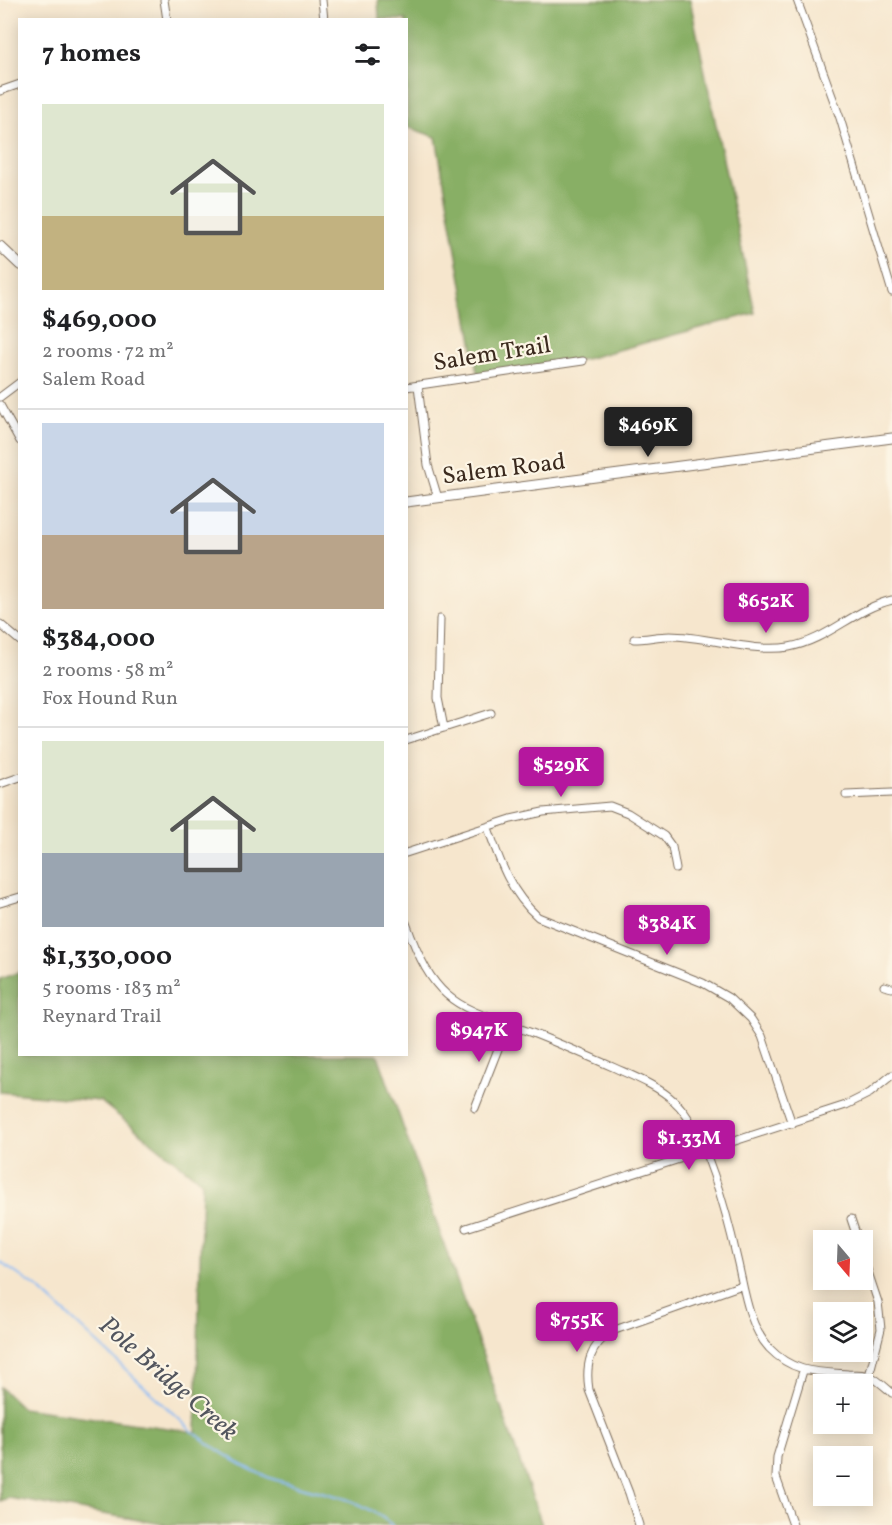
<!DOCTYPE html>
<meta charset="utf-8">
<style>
:root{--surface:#fff;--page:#f6f6f6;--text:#202124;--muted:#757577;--line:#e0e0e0;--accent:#b5179e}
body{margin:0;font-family:Vollkorn,serif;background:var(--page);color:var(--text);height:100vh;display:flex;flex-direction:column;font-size:22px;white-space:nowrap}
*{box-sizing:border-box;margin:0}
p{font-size:20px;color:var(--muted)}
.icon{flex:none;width:33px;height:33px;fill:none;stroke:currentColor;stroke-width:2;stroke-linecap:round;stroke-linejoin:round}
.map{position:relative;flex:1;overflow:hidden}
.drawer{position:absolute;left:18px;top:18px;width:390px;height:1038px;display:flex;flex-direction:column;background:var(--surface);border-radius:0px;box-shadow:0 3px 15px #0003}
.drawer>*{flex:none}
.needle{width:39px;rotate:161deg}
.buttons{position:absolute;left:813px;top:1230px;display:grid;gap:12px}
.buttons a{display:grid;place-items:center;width:60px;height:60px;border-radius:0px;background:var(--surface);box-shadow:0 3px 15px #0003;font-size:30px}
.price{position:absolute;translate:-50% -51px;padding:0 14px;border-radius:6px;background:var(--accent);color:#fff;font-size:20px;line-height:39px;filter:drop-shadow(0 2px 3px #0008)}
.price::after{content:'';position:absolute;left:50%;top:36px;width:18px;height:14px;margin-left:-9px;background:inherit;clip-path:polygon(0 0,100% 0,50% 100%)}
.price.current{background:#222;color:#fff}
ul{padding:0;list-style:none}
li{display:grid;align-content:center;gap:12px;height:318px;padding:0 24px}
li+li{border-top:2px solid var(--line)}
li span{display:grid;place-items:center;height:186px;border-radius:0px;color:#555}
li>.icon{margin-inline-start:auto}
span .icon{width:108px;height:108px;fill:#fffc;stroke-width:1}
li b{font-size:26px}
h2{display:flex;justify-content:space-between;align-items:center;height:72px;padding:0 24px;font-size:26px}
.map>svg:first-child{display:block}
.forest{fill:#88af65;stroke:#626c42;stroke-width:1.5}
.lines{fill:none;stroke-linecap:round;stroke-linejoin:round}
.stream{stroke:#88baf5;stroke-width:2}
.street-casing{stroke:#7c6c5b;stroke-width:9}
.secondary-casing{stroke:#7c6c5b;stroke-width:11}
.street{stroke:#fff;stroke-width:7}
.secondary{stroke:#fff;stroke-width:9}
.labels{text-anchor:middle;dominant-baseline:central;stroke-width:4.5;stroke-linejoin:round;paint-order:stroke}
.street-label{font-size:24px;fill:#3b2a1e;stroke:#fcf5e5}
.water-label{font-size:26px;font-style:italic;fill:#52555e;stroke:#fcf5e5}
</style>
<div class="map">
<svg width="892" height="1525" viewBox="0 0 892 1525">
<rect width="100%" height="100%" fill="#fcf5e5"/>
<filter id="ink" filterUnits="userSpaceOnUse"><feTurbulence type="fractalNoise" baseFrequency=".0167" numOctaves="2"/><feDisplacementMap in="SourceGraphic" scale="12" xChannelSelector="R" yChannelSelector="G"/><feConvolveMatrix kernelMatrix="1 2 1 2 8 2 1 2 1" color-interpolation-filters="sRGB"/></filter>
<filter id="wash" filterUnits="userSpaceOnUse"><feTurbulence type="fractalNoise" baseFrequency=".008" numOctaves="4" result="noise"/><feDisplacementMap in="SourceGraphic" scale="24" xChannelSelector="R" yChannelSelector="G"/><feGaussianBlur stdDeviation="1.35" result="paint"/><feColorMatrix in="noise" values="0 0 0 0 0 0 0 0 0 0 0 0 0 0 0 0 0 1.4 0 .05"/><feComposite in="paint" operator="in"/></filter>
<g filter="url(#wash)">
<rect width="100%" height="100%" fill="#f6e6cd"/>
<path class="forest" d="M 378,0 L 690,0 L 755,313 L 585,359 L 478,376 L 436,137 L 407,127 L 406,20 L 379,19 Z
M 19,972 L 20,1054 L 378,1055 L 542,1525 L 168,1525 L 9,1498 L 0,1501 L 0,1387 L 22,1408 L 196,1432 L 202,1182 L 100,1101 L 0,1092 L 0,979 Z"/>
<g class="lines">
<path class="stream" d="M 0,1262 L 39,1289 L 191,1430 C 215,1449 241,1467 270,1478 C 315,1494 353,1492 392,1525"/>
</g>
</g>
<g filter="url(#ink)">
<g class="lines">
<defs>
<path id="street" d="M 164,0 L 167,20
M 322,0 L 324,20
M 797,0 L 840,118 L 892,292
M 0,91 L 20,84
M 418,386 L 428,465 L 438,498
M 406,387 L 583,361
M 0,397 L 20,382
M 0,405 L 20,441
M 440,619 L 438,698 L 444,728
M 0,624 L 20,641
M 634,639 C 646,639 658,636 670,636 C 707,636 752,653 789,647 C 828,640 854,609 892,600
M 406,740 L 491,713
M 0,784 L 20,777
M 846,795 L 892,793
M 488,828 C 500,862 510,892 538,917 L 703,983 L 729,998 L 751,1019 L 762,1036 L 792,1124
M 406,853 L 511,819 L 543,812 L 610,806 L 628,813 L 664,836 L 672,847 L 676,869
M 0,903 L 20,897
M 406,923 C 437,1011 462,1006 540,1036 C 565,1046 590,1057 615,1068 C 635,1077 658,1086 674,1101 C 705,1128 728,1218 737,1259 C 744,1288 748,1325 769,1348 C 793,1373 816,1372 848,1374 C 855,1374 864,1374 870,1376 C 878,1380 885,1387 892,1393
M 884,986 L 892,988
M 475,1108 L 507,1026
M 851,1219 L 858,1240
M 466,1228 L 846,1105 L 870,1093 L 892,1075
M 862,1254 L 878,1302 L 881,1329 L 869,1376
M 639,1525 L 629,1493 L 589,1390 C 585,1364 590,1346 612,1331 L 742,1285
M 793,1525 L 776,1477 L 777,1457 L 803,1371"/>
<path id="secondary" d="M 0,246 L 20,265
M 406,502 L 892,438"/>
</defs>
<use href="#street" class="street-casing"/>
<use href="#secondary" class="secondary-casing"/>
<use href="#street" class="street"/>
<use href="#secondary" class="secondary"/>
</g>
</g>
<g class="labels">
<g class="street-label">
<text transform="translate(492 355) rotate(-9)">Salem Trail</text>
<text transform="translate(504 470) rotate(-7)">Salem Road</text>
</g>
<g class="water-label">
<text transform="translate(168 1379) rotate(41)">Pole Bridge Creek</text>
</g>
</g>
</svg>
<div class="buttons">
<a><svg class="needle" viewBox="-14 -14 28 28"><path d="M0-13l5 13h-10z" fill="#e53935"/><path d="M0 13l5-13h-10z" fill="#757577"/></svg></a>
<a><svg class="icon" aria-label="layers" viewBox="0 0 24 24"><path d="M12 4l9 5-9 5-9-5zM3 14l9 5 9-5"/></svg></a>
<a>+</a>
<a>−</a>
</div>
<b class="price current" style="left:648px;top:458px">$469K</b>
<b class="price" style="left:766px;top:634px">$652K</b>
<b class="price" style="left:561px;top:798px">$529K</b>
<b class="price" style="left:667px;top:956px">$384K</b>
<b class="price" style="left:479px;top:1063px">$947K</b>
<b class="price" style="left:689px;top:1171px">$1.33M</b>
<b class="price" style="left:577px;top:1353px">$755K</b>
<section class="drawer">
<h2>7 homes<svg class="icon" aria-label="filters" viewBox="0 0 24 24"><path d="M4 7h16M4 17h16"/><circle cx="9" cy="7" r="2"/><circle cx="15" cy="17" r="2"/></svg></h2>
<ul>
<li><span style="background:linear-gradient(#dfe7d0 60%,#c2b280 0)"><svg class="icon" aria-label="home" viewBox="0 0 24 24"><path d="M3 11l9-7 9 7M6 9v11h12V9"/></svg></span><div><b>$469,000</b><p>2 rooms · 72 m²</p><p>Salem Road</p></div></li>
<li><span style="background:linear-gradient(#c9d6e8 60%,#b9a48a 0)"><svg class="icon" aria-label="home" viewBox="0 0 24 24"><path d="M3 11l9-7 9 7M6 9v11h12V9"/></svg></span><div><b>$384,000</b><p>2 rooms · 58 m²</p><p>Fox Hound Run</p></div></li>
<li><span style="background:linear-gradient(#dfe7d0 60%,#9aa5b1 0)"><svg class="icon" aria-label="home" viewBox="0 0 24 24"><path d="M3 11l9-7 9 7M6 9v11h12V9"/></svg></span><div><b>$1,330,000</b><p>5 rooms · 183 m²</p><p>Reynard Trail</p></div></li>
</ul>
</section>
</div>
